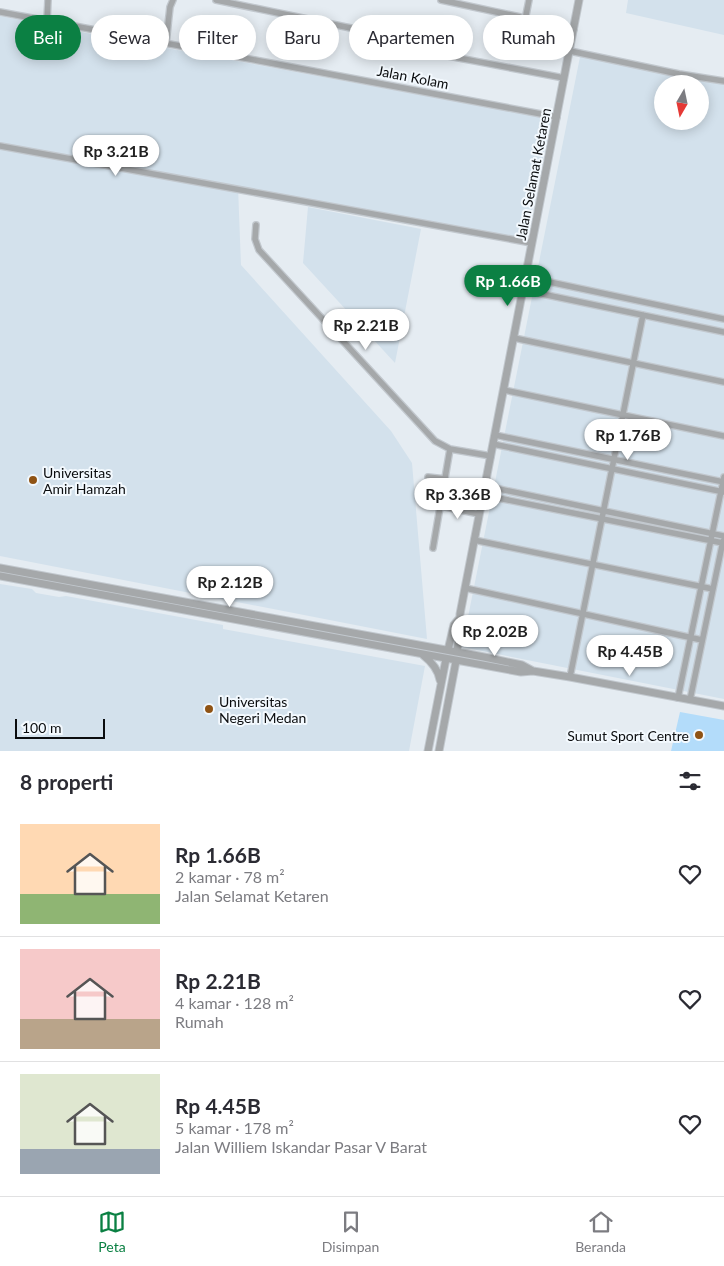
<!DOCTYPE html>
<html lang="id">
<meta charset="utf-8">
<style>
:root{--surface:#fff;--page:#f7f7f7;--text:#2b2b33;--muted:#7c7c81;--line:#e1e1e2;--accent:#0b8043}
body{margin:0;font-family:Lato,sans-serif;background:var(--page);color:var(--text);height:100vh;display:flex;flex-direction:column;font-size:19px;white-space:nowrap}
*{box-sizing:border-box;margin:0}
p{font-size:16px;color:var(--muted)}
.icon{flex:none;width:28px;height:28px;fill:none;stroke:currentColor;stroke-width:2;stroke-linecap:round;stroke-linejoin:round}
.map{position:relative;height:751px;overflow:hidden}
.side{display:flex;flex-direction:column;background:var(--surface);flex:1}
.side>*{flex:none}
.top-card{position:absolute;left:15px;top:15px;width:695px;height:45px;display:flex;gap:10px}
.needle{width:32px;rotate:189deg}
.tools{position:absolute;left:654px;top:75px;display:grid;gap:10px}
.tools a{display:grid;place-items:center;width:55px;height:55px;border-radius:50%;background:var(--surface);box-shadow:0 2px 12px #0003;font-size:25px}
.scale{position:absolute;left:15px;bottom:12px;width:90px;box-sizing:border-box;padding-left:5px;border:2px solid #0a0c0e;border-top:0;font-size:14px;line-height:18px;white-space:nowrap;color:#0a0c0e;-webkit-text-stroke:4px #f3f9fe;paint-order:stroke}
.price{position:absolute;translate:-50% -42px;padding:0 11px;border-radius:18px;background:#fff;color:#222;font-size:16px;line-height:32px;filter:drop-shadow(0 1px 2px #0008)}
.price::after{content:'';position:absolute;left:50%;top:30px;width:15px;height:11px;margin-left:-8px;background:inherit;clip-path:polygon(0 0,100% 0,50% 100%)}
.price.current{background:var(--accent);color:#fff}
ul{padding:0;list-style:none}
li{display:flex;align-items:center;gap:15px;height:125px;padding:0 20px}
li+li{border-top:1px solid var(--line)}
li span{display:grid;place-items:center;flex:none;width:140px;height:100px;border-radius:0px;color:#555}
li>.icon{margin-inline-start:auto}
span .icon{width:60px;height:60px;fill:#fffc;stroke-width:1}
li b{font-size:21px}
h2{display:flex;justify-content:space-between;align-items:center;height:60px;padding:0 20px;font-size:21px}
.tag{padding:0 18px;border-radius:22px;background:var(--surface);box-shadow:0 2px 12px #0003;font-size:18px;line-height:45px}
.tag.current{background:var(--accent);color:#fff}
.tabs{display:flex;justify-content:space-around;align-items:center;height:70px;border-top:1px solid var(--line);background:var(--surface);font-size:14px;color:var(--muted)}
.tabs a{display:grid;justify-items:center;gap:2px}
.tabs .current{color:var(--accent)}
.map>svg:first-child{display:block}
.built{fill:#d3e1ec;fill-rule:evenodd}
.green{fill:#b3dcfa}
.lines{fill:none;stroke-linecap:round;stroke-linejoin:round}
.minor-casing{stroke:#c2c8ce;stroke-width:8}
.tertiary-casing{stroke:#c2c8ce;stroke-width:9}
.minor{stroke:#a5a8aa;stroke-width:5.5}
.tertiary{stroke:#a5a8aa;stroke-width:7}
.poi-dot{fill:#8f5314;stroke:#f3f9fe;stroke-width:2}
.labels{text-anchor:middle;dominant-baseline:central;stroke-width:4;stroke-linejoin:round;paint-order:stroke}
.street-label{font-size:14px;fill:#0a0c0e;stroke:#f3f9fe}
.poi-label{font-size:14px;fill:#0a0c0e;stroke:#f3f9fe;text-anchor:start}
</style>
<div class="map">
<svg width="724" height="751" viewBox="0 0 724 751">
<rect width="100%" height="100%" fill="#e5ecf2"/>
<path class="built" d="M 628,0 L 724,0 L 724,35 L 626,13 Z
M 0,16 L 107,37 L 551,119 L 526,239 L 238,187 L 241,265 L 391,431 L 412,463 L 427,639 L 0,556 Z
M 581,52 L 724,80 L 724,699 L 462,647 ZM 662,84 L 700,84 L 700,121 L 662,121 Z
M 308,207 L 421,229 L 395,363 L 303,263 Z
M 0,584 L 32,589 L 36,593 L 59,597 L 66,596 L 223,625 L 223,629 L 425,666 L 409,751 L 0,751 Z"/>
<path class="green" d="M 680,712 L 724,720 L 724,751 L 671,751 Z"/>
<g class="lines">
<defs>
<path id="minor" d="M 216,0 L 370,32 C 377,35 378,42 385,44 L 564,78
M 441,0 L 520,17 L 527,22 L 574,29
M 0,12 L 557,117
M 525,20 L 529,0
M 47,21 L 48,0
M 166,43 L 170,7 L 173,0
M 570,51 L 679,74 L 724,81
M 0,146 L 532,243
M 256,225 L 255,239 L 259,250 L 435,441 L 450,449 L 491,456
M 526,277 L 724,319
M 523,290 L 724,332
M 514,338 L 724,382
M 504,390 L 724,436
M 495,435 L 724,482
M 493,444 L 724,492
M 428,477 L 445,479
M 485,486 L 724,536
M 483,495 L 723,543
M 441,506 L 479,514
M 474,540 L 713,589
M 433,548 L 450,449
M 465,588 L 702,640
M 570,677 L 643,315
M 678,698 L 724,477
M 690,700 L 723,541"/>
<path id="tertiary" d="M 0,568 L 484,657 L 522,665 L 533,671
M 0,576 L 521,672 L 533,671 L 570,677 L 724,706
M 448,650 L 454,625 L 459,619
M 457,652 L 460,626 L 460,614 L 579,0
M 423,655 C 432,662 438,669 440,680
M 428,751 L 446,659
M 439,751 L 456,661"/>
</defs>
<use href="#minor" class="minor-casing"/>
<use href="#tertiary" class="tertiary-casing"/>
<use href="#minor" class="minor"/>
<use href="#tertiary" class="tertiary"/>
</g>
<g class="poi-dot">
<circle cx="33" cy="480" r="5"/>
<circle cx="209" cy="709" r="5"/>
<circle cx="699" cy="735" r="5"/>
</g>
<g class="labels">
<g class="street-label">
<text transform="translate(413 77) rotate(11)">Jalan Kolam</text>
<text transform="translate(533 174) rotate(-79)">Jalan Selamat Ketaren</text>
</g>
<g class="poi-label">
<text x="43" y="472">Universitas<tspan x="43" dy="16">Amir Hamzah</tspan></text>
<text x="219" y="701">Universitas<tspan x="219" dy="16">Negeri Medan</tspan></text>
<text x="689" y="735" text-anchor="end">Sumut Sport Centre</text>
</g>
</g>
</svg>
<div class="tools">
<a><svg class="needle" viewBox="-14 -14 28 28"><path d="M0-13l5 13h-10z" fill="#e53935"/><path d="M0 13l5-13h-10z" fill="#7c7c81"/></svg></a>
</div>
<div class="scale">100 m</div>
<b class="price" style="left:116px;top:177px">Rp 3.21B</b>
<b class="price current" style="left:508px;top:307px">Rp 1.66B</b>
<b class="price" style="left:366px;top:351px">Rp 2.21B</b>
<b class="price" style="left:628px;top:461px">Rp 1.76B</b>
<b class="price" style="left:458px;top:520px">Rp 3.36B</b>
<b class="price" style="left:230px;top:608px">Rp 2.12B</b>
<b class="price" style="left:495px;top:657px">Rp 2.02B</b>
<b class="price" style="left:630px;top:677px">Rp 4.45B</b>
<div class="top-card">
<a class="tag current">Beli</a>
<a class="tag">Sewa</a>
<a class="tag">Filter</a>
<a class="tag">Baru</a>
<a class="tag">Apartemen</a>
<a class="tag">Rumah</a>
</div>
</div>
<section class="side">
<h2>8 properti<svg class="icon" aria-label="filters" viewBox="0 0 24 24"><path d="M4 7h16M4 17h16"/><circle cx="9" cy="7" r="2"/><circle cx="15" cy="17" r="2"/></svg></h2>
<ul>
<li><span style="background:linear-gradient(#ffd9b3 70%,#8fb573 0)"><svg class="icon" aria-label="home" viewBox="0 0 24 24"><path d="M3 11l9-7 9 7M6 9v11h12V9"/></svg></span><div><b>Rp 1.66B</b><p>2 kamar · 78 m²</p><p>Jalan Selamat Ketaren</p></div><svg class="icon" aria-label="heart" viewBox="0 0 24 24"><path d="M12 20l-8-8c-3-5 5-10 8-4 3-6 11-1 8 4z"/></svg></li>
<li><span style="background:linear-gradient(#f6c9c9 70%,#b9a48a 0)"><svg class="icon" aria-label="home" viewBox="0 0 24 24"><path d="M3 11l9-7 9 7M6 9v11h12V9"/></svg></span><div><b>Rp 2.21B</b><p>4 kamar · 128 m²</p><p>Rumah</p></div><svg class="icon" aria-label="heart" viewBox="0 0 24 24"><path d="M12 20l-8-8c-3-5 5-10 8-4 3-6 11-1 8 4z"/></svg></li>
<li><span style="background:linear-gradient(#dfe7d0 75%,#9aa5b1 0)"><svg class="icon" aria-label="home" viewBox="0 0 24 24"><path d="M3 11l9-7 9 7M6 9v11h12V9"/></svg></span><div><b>Rp 4.45B</b><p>5 kamar · 178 m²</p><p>Jalan Williem Iskandar Pasar V Barat</p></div><svg class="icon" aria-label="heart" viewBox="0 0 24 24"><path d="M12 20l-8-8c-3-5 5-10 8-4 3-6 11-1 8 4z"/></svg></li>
</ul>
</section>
<nav class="tabs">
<a class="current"><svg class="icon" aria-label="map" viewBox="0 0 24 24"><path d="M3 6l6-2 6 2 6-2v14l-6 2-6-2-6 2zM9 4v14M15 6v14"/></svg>Peta</a>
<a><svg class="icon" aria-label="saved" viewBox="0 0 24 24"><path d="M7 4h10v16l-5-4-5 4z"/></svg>Disimpan</a>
<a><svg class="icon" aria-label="home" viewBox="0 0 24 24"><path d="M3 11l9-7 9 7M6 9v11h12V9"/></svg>Beranda</a>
</nav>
